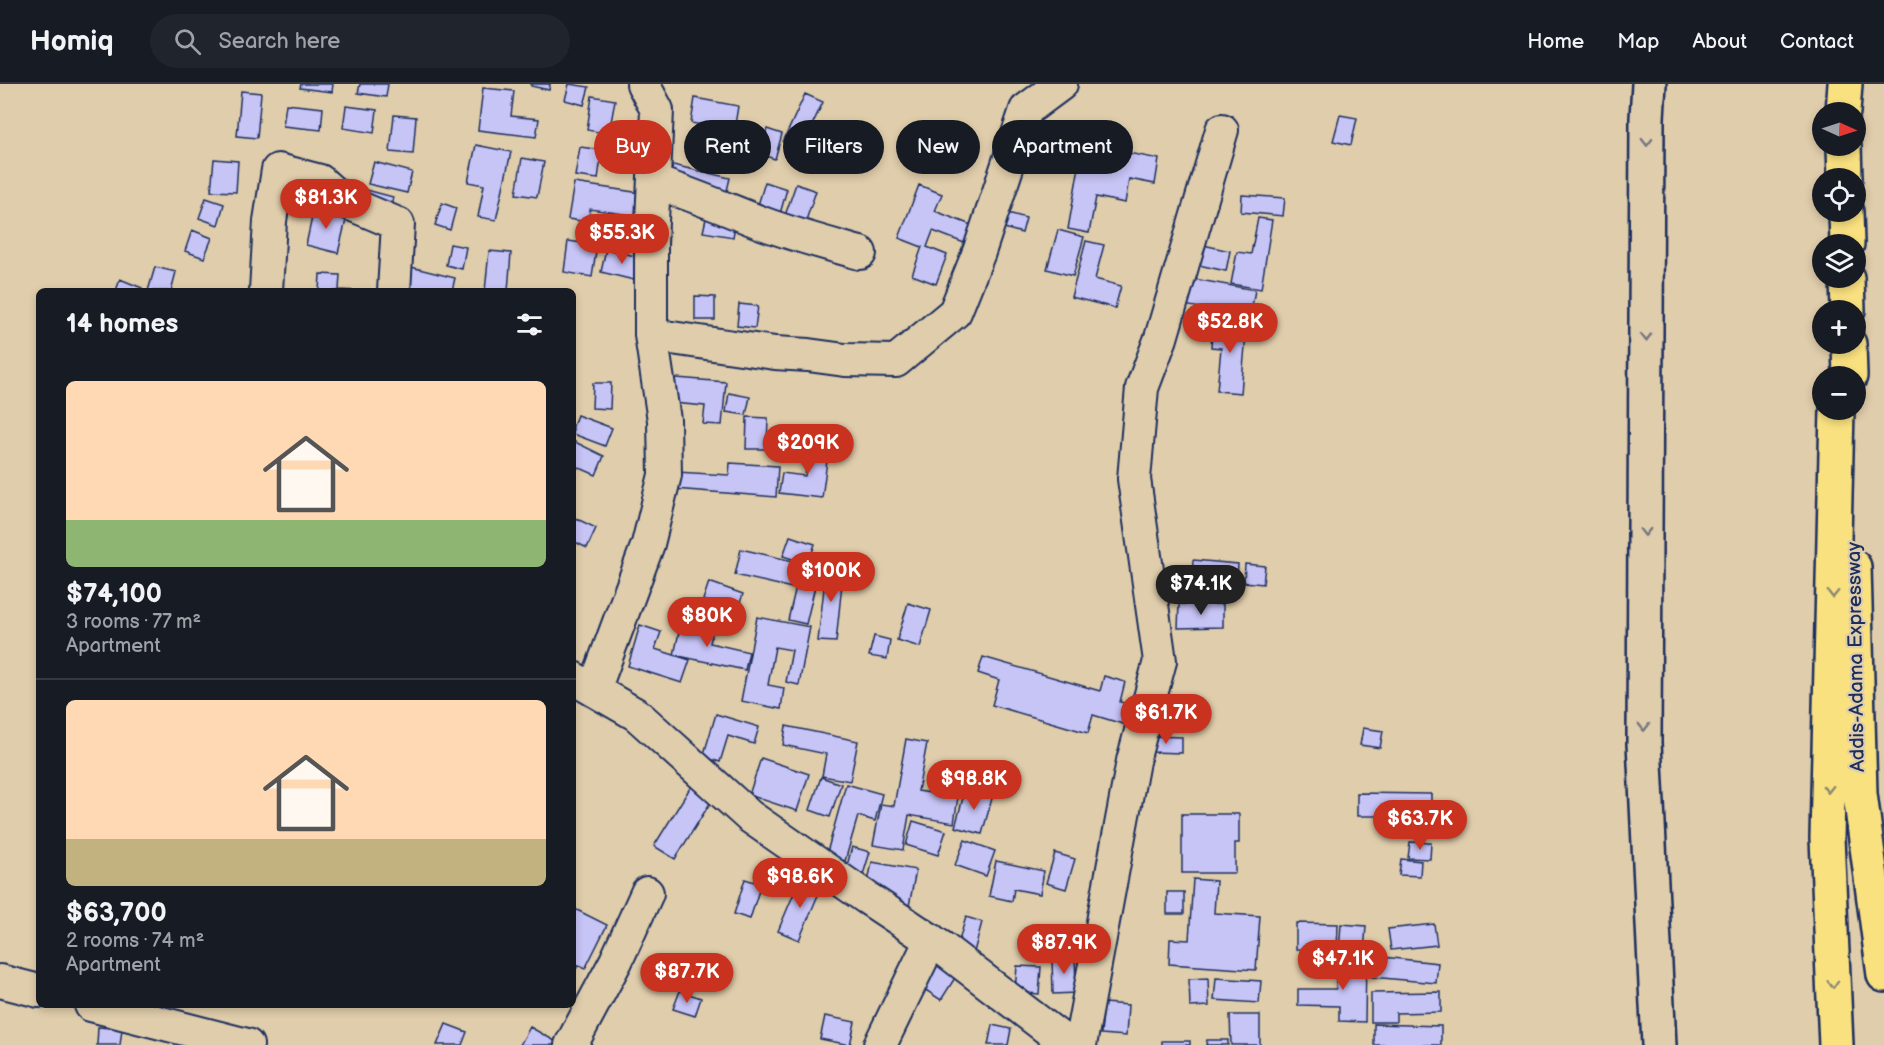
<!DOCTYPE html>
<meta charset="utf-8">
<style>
:root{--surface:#171b24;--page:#20242c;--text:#f1f3f6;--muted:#9ea1a6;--line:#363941;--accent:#c8321e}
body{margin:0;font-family:"Balsamiq Sans",sans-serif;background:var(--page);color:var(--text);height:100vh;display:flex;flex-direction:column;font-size:22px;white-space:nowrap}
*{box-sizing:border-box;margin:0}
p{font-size:20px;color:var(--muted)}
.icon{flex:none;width:33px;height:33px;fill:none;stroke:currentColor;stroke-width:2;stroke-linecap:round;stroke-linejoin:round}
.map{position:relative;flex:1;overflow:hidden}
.sheet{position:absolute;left:36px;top:204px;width:540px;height:720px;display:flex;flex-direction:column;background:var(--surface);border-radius:9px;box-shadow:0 3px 9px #0003}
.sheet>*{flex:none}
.top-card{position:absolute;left:594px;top:36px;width:570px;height:54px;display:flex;gap:12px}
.needle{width:39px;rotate:93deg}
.tools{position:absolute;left:1812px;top:18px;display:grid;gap:12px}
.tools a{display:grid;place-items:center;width:54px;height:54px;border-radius:50%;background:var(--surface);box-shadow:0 3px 9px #0003;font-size:30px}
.price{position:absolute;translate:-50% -51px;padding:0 14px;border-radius:21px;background:var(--accent);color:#fff;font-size:20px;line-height:39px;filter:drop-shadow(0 2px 3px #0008)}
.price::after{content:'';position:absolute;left:50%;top:36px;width:18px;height:14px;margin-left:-9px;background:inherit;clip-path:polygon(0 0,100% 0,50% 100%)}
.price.selected{background:#222;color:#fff}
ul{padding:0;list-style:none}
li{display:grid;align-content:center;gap:12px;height:318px;padding:0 30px}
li+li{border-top:2px solid var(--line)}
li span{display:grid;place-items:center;height:186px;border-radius:9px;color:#555}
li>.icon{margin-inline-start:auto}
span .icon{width:108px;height:108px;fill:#fffc;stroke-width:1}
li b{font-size:26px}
h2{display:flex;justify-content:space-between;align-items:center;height:72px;padding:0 30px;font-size:26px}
.tag{padding:0 21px;border-radius:27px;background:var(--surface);box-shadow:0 3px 9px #0003;font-size:21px;line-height:54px}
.tag.selected{background:var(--accent);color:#fff}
header{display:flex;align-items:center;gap:36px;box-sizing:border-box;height:84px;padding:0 30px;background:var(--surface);border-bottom:2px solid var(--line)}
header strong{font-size:28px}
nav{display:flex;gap:33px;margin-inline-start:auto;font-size:21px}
.search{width:420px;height:54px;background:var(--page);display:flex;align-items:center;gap:15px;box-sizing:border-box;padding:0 21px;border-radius:33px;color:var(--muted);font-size:22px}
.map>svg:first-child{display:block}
.building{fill:#c7c4f6;stroke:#1b2f5e;stroke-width:1.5}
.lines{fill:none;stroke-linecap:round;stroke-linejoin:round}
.minor-casing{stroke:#1b2f5e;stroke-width:36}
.tertiary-casing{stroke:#1b2f5e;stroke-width:38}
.motorway-casing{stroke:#1b2f5e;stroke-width:38}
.minor{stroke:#e0cdab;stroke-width:32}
.tertiary{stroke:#e0cdab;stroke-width:33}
.motorway{stroke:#fae180;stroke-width:33}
.oneway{stroke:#747681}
.oneway2{stroke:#8a886f}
.labels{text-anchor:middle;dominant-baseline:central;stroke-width:4.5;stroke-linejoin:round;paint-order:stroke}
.street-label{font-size:20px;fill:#1b2f5e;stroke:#e0cdab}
</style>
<header>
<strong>Homiq</strong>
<div class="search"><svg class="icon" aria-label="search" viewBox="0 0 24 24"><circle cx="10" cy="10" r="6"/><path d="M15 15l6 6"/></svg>Search here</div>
<nav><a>Home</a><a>Map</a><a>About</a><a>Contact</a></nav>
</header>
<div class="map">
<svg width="1884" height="961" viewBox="0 0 1884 961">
<rect width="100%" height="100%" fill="#e0cdab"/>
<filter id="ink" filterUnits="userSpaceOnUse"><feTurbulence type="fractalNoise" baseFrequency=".0167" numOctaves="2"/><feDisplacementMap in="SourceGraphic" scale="12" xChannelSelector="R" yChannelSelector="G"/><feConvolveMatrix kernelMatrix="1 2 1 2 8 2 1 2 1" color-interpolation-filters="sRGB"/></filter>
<g filter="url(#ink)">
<path class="building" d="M 301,0 L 333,0 L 332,8 L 300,4 Z
M 360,0 L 388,0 L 386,13 L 358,9 Z
M 531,0 L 550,0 L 549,6 L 531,2 Z
M 569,0 L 589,3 L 584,21 L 565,16 Z
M 483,4 L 514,7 L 511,32 L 539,35 L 536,53 L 478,46 Z
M 241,7 L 261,9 L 257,54 L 237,52 Z
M 805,10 L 823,18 L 800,66 L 783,58 Z
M 592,12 L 615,16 L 609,50 L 587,46 Z
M 695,14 L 738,22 L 734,47 L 691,39 Z
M 286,20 L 323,24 L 321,46 L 283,42 Z
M 346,22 L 377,26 L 374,49 L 343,44 Z
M 394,31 L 416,33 L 413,70 L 390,68 Z
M 1340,31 L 1357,34 L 1351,61 L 1333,57 Z
M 767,45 L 782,50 L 775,75 L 759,70 Z
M 1083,60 L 1159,75 L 1155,100 L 1129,95 L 1125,119 L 1096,113 L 1089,149 L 1068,145 Z
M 476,61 L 511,68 L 496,136 L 478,133 L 484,101 L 468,98 Z
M 580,63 L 602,66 L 598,95 L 575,92 Z
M 522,74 L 544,78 L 537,113 L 516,110 Z
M 214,75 L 238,77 L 236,108 L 211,107 Z
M 374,78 L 412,88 L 407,109 L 368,100 Z
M 673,81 L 730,94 L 725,115 L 668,101 Z
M 765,98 L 787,105 L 778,137 L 755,131 Z
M 574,99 L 647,110 L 644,133 L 590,125 L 588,138 L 568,135 Z
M 796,100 L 816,107 L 802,148 L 782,140 Z
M 919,101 L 942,110 L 935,127 L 979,144 L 972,162 L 933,147 L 927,163 L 947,171 L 936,200 L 912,191 L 922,163 L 899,154 Z
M 363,105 L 393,113 L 389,131 L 359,124 Z
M 1242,111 L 1285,114 L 1283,132 L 1241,128 Z
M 206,114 L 224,120 L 218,141 L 199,134 Z
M 442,119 L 456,124 L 450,146 L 435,141 Z
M 314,124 L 347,132 L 338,169 L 306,161 Z
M 1001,127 L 1026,134 L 1022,149 L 997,142 Z
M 707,130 L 736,136 L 733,153 L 703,148 Z
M 1258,134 L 1272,136 L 1261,205 L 1231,200 L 1237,168 L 1251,170 Z
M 192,146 L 212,154 L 204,174 L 185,167 Z
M 1058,146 L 1084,153 L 1073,192 L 1047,185 Z
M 568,157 L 597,161 L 592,193 L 564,188 Z
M 1086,157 L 1104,161 L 1095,195 L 1121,202 L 1115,224 L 1071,213 Z
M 450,160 L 466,163 L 462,185 L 446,181 Z
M 1199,160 L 1230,167 L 1226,187 L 1194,180 Z
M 606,165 L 643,174 L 638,197 L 601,188 Z
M 489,167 L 511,169 L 508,207 L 485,207 Z
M 403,181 L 455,194 L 452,207 L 416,207 L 397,202 Z
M 155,183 L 176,188 L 171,207 L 148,207 Z
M 320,190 L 340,191 L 339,206 L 359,207 L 319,207 Z
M 1189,194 L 1255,206 L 1250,233 L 1184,221 Z
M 120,195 L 142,204 L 141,207 L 116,207 Z
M 695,212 L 715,213 L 715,236 L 695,236 Z
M 739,220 L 758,222 L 755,244 L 737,242 Z
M 1213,236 L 1247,238 L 1241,309 L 1217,307 L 1221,264 L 1211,263 Z
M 664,293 L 726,298 L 722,341 L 703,340 L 705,322 L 662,318 Z
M 593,299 L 611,299 L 610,325 L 592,324 Z
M 729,309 L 750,313 L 746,331 L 726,328 Z
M 577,331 L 612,344 L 605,362 L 573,350 L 573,342 Z
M 747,333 L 768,334 L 767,365 L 746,365 Z
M 573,357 L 604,372 L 596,391 L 573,381 Z
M 809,360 L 829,362 L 822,414 L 779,409 L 782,389 L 805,392 Z
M 730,379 L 778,382 L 776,413 L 674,405 L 676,388 L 729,391 Z
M 573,433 L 596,444 L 587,464 L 573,457 Z
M 790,452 L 815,460 L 808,480 L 783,472 Z
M 741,465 L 797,478 L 792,504 L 735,491 Z
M 1193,476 L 1238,480 L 1236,512 L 1191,508 Z
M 827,478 L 844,480 L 836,558 L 818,557 Z
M 1245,480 L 1265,482 L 1263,500 L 1244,498 Z
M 799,490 L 817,494 L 806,540 L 788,536 Z
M 709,498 L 743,510 L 737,528 L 703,516 Z
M 908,519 L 931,526 L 920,563 L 897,556 Z
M 1179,520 L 1223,520 L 1223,543 L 1178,544 Z
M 757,533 L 810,543 L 799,601 L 786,598 L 792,566 L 775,563 L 768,601 L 784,604 L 781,625 L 741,617 Z
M 681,539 L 713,546 L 710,559 L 749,568 L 745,586 L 674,571 Z
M 640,541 L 661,548 L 655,565 L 690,576 L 682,599 L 628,582 Z
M 874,552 L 890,556 L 887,575 L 869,572 Z
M 983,573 L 1100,607 L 1104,592 L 1125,598 L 1120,618 L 1139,623 L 1133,643 L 1093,631 L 1088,649 L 992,621 L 999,596 L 978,589 Z
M 1160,610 L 1191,613 L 1189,632 L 1158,629 Z
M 716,630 L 759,643 L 754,660 L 728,652 L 720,678 L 703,673 Z
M 786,642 L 858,657 L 850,697 L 822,692 L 826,670 L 783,661 Z
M 1363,644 L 1383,647 L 1380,664 L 1360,661 Z
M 1151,652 L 1182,653 L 1182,669 L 1150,668 Z
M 906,655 L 927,659 L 918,707 L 958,713 L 954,739 L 909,731 L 903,766 L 873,761 L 881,720 L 894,722 Z
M 761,674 L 809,690 L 797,727 L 749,711 Z
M 821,693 L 841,700 L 830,733 L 810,726 Z
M 693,699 L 714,713 L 675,775 L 654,762 Z
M 846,700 L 882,710 L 875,737 L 858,732 L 845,777 L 826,772 Z
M 966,703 L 993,711 L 982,750 L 955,743 Z
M 1357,709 L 1431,710 L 1431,732 L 1357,732 Z
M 1182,730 L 1239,730 L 1239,759 L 1235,759 L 1235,789 L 1182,789 Z
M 913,737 L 946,747 L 938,771 L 906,761 Z
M 965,756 L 995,767 L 986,792 L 955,781 Z
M 1410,758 L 1431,759 L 1430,775 L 1408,774 Z
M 852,763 L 870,768 L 862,794 L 845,789 Z
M 1055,769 L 1075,775 L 1066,805 L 1046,799 Z
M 1401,775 L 1421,777 L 1420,792 L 1399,791 Z
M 996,777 L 1044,787 L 1040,810 L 1014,805 L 1012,817 L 989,812 Z
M 872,778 L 916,786 L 909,822 L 865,813 Z
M 745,795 L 761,800 L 750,835 L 734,830 Z
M 800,795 L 821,804 L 799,856 L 778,847 Z
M 1193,795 L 1216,797 L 1214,829 L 1260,832 L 1256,886 L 1169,880 L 1170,855 L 1189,856 Z
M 1167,808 L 1184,808 L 1184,830 L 1167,830 Z
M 573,824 L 607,841 L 585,885 L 578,881 L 573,892 Z
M 966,833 L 982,838 L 974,868 L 957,863 Z
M 1296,839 L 1338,840 L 1337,866 L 1296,865 Z
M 1341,840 L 1366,842 L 1364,869 L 1339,868 Z
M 1434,840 L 1437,861 L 1391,866 L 1388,845 Z
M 1373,872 L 1438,879 L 1436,899 L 1372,893 Z
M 1075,873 L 1076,909 L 1053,910 L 1052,874 Z
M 940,874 L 960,886 L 941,916 L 921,903 Z
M 1337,874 L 1366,874 L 1365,938 L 1339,937 L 1339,922 L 1298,921 L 1298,905 L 1336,905 Z
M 1017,882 L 1041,883 L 1039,910 L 1015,908 Z
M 1208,894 L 1209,922 L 1190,923 L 1189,895 Z
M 1216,894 L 1261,897 L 1259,919 L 1214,916 Z
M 680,907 L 701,914 L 695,932 L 673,925 Z
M 1441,908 L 1441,928 L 1396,929 L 1396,938 L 1371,938 L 1371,909 Z
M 1104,919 L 1128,921 L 1126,952 L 1101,950 Z
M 1230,931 L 1260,931 L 1260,961 L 1231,961 Z
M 825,932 L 855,938 L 850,961 L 820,955 Z
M 446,940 L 467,948 L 462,961 L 437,961 Z
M 1374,940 L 1441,942 L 1441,961 L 1374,961 Z
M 992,941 L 1011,945 L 1008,961 L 988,961 Z
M 98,943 L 122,945 L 120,961 L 97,961 Z
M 530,943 L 562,961 L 520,961 Z
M 1207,956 L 1228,956 L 1228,961 L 1206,961 Z
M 1162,957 L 1190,957 L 1190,961 L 1162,961 Z"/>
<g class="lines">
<defs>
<path id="minor" d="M 654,98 C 691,110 726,125 762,139 C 794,151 828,160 860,169
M 266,207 L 270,137 L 278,86 L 320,97 L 341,116 L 398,140 L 394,207
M 651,251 L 775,269 L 808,271 L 845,276 L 896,277 L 955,228 L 979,168 L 1026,26 L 1061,0
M 573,594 L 637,631 L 749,732 L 867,814 L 941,863 L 1069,961
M 594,606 L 648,460 L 665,391 L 664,336 L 651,251 L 651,160 L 657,26 L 643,0
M 0,897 L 39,907
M 91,921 L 247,961
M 571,961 L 616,877 L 647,809
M 880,961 L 931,856
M 1080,961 L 1133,677 L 1160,577 L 1134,395 L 1142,304 L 1161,254 L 1222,46"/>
<path id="tertiary" d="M 1649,0 L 1647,34 L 1644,659 L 1659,961"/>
<path id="motorway" d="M 1843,28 L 1845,0
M 1844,62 L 1845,94
M 1846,128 L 1847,160
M 1847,194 L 1848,226
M 1849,260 L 1850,292
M 1854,483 L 1860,710 L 1884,891
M 1836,961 L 1827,754 L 1837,326"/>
</defs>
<use href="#minor" class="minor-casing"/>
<use href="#tertiary" class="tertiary-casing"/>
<use href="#motorway" class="motorway-casing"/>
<use href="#minor" class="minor"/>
<use href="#tertiary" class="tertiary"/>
<use href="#motorway" class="motorway"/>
</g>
<defs><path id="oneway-chevron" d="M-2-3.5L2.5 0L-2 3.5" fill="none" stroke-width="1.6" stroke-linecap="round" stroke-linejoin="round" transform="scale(1.5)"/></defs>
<g class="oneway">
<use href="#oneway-chevron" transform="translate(1647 58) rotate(90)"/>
<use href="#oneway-chevron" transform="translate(1646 253) rotate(90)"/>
<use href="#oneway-chevron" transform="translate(1645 448) rotate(90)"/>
<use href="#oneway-chevron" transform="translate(1644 643) rotate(90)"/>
</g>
<g class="oneway2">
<use href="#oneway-chevron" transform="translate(1833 510) rotate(91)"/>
<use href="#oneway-chevron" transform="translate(1828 705) rotate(91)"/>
<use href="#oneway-chevron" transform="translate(1833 900) rotate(88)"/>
</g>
</g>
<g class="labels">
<g class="street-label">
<text transform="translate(1856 573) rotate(-91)">Addis-Adama Expressway</text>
</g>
</g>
</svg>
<div class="tools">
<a><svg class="needle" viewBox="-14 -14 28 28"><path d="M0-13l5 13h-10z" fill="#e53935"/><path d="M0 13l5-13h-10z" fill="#9ea1a6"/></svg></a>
<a><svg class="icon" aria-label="locate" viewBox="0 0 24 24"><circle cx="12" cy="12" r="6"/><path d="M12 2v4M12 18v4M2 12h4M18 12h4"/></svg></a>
<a><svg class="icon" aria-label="layers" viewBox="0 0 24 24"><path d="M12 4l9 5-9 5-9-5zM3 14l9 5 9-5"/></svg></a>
<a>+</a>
<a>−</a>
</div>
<b class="price" style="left:326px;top:146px">$81.3K</b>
<b class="price" style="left:622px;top:181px">$55.3K</b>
<b class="price" style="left:1230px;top:270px">$52.8K</b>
<b class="price" style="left:808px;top:391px">$209K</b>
<b class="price" style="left:831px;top:519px">$100K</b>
<b class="price selected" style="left:1201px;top:532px">$74.1K</b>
<b class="price" style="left:707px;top:564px">$80K</b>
<b class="price" style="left:1166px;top:661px">$61.7K</b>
<b class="price" style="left:974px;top:727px">$98.8K</b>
<b class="price" style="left:1420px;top:767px">$63.7K</b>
<b class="price" style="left:800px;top:825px">$98.6K</b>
<b class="price" style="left:1064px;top:891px">$87.9K</b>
<b class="price" style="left:1343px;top:907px">$47.1K</b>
<b class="price" style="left:687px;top:920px">$87.7K</b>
<div class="top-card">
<a class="tag selected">Buy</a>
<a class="tag">Rent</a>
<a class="tag">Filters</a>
<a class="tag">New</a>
<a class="tag">Apartment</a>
</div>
<section class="sheet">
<h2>14 homes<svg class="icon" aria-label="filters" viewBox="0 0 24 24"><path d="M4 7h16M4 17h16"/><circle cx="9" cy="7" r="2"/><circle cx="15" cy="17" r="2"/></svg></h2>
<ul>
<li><span style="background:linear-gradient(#ffd9b3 75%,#8fb573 0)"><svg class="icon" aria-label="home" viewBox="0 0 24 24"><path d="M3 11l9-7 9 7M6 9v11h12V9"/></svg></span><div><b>$74,100</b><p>3 rooms · 77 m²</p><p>Apartment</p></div></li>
<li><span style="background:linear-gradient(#ffd9b3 75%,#c2b280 0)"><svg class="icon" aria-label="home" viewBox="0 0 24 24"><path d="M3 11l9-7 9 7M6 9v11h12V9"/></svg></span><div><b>$63,700</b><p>2 rooms · 74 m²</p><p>Apartment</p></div></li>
</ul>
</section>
</div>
